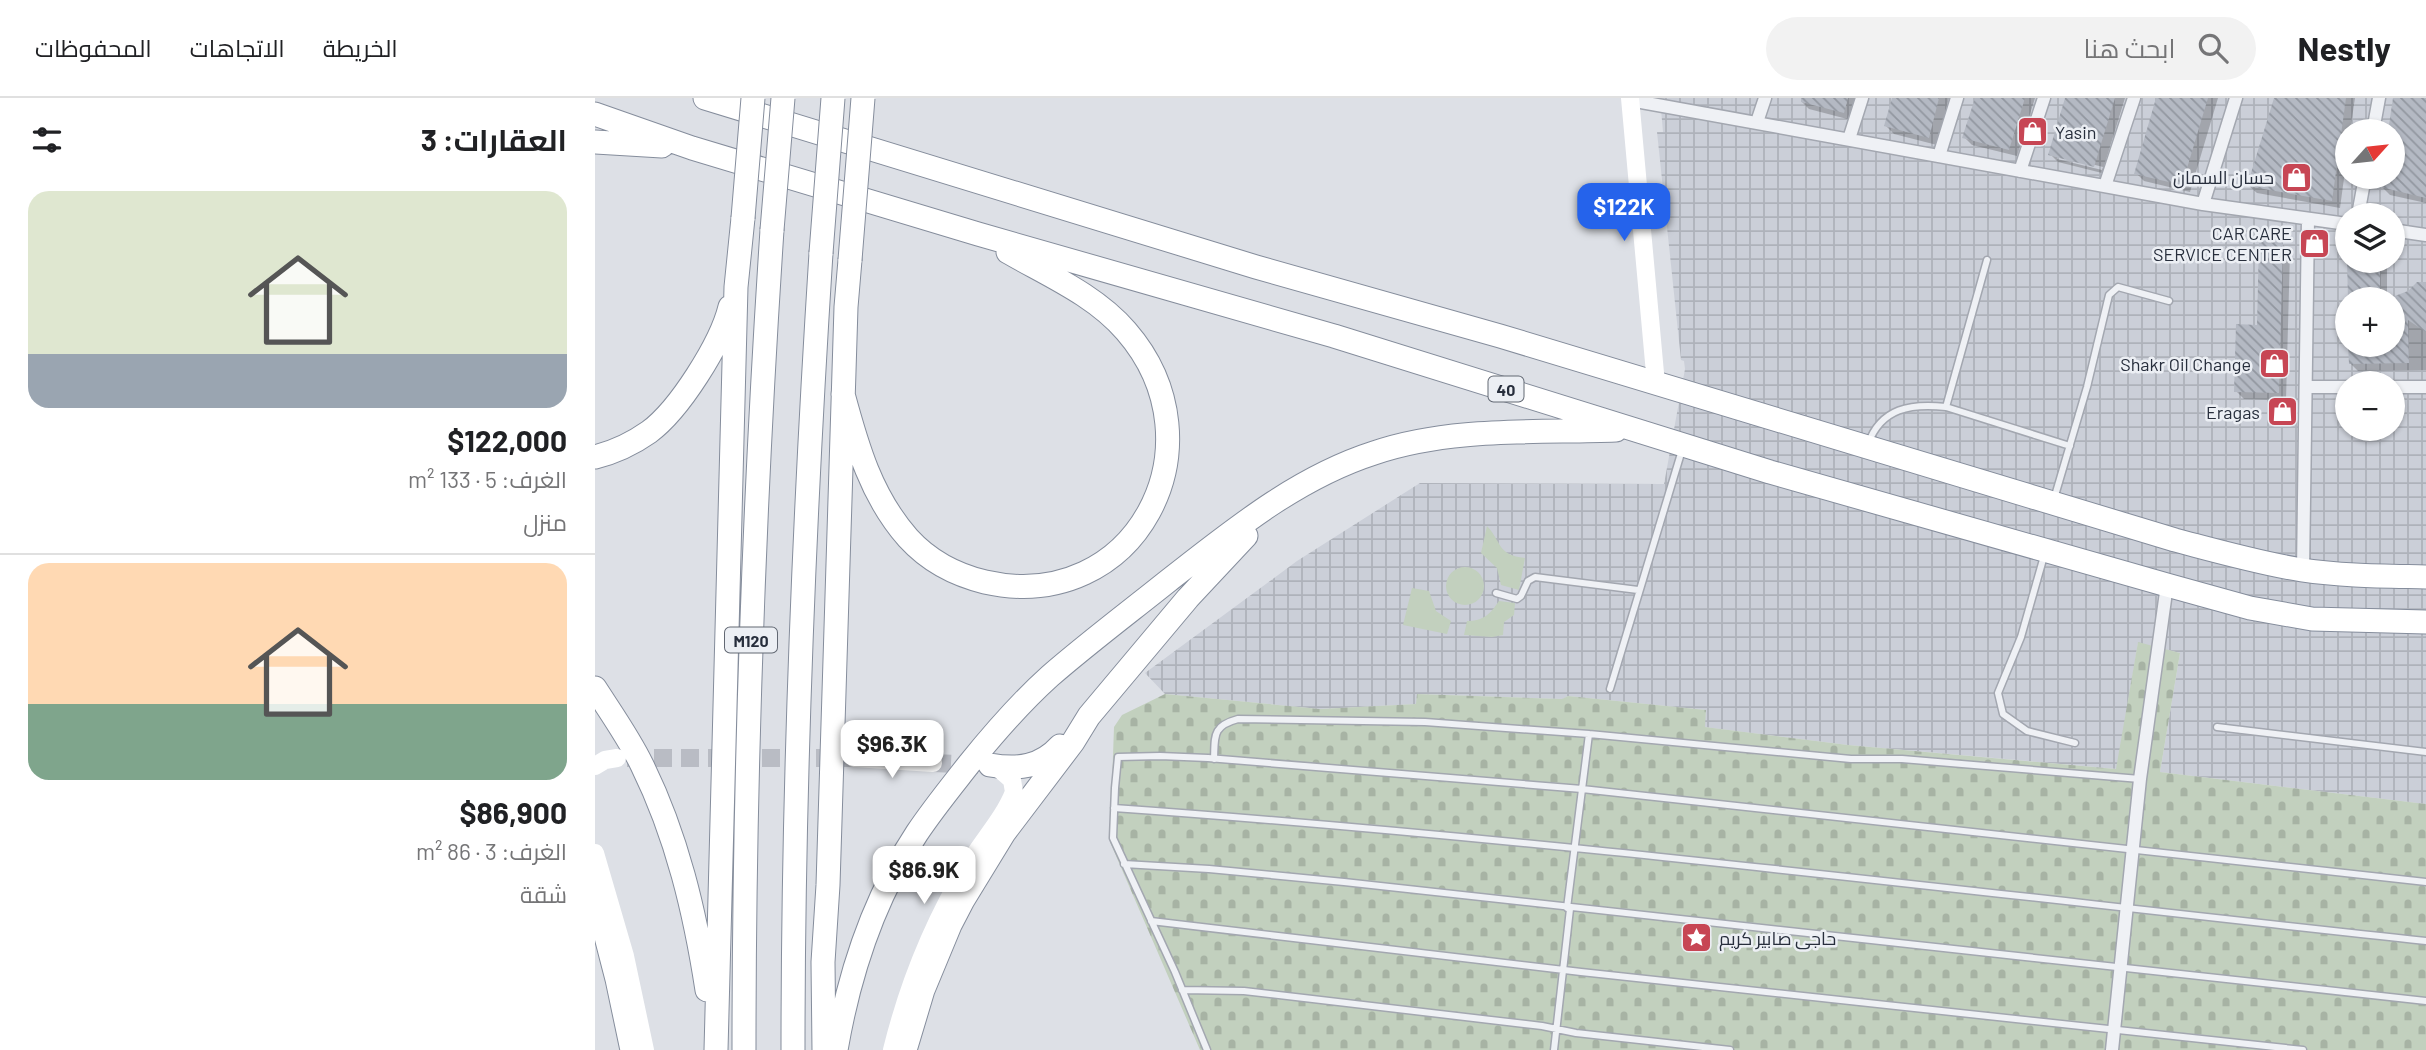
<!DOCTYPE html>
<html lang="ar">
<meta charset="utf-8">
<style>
:root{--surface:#fff;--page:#f2f2f2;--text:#202124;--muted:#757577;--line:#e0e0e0;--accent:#2563eb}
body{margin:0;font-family:Barlow,Cairo,sans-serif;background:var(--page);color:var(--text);direction:rtl;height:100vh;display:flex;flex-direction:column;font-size:26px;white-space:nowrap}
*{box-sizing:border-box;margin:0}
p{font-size:23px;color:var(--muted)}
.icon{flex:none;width:38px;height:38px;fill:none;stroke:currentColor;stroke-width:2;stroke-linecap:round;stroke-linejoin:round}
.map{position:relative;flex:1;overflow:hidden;direction:ltr}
.side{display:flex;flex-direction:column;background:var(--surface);width:595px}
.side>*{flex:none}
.needle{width:46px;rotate:63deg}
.fabs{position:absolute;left:1740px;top:21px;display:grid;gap:14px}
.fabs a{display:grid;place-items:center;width:70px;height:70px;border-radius:50%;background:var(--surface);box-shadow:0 2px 5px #0004;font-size:35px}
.price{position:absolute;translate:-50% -60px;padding:0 16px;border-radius:14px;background:#fff;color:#222;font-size:23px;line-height:46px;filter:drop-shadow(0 2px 4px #0008)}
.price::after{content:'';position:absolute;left:50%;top:42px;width:21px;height:16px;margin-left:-10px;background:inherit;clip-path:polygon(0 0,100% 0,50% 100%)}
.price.on{background:var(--accent);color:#fff}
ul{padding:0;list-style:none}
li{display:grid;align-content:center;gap:14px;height:371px;padding:0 28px}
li+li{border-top:2px solid var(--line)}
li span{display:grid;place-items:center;height:217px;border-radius:21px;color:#555}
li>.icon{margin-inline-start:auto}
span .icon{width:126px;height:126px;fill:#fffc;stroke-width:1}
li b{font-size:30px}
h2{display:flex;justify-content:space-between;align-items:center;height:84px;padding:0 28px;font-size:30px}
header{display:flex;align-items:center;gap:42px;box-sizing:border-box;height:98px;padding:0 35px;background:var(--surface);border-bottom:2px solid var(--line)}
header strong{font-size:33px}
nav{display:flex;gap:38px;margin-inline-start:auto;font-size:24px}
.search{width:490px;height:63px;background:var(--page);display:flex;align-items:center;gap:18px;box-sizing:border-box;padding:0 24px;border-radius:38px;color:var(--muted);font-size:26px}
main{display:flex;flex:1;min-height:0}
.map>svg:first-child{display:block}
.industrial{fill:url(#industrial-grid);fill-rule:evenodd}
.green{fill:#c2d0be}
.cemetery{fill:url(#cemetery-stones)}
.shadow{fill:#0003;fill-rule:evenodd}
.building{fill:url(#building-back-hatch)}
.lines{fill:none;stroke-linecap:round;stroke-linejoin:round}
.secondary-tunnel{stroke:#b9bcc4;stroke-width:18;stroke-dasharray:18 9;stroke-linecap:butt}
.lane-casing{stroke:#a3a7b0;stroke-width:9}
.street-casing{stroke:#a3a7b0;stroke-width:15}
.highway-casing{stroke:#858d9c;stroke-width:25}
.lane{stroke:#eff1f5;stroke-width:6}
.street{stroke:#eff1f5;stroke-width:12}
.secondary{stroke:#fff;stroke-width:18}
.highway{stroke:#fff;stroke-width:23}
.highway-bridge-casing{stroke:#858d9c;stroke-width:25;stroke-linecap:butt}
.highway-bridge{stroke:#fff;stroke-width:23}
.labels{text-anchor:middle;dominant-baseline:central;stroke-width:5;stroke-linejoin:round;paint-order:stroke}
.shield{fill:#eceff4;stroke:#626873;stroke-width:2}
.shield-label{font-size:16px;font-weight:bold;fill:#272e3c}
.poi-label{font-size:18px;fill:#272e3c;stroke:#eceff4;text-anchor:end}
</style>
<header>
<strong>Nestly</strong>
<div class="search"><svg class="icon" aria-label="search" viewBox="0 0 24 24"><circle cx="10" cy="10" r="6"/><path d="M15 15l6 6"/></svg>ابحث هنا</div>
<nav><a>الخريطة</a><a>الاتجاهات</a><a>المحفوظات</a></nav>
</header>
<main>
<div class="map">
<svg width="1831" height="952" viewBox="0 0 1831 952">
<defs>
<pattern id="industrial-grid" width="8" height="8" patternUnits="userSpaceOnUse" patternTransform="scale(1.75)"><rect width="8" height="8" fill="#cbcfd8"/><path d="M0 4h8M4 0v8" fill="none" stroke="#aeb2ba"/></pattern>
<pattern id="cemetery-stones" width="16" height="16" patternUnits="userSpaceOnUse" patternTransform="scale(1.75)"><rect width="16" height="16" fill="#c2d0be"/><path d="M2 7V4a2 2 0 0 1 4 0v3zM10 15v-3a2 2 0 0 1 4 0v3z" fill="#a7b3a4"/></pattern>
<pattern id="building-back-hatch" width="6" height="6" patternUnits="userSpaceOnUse" patternTransform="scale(1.75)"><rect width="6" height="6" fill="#b4b9c3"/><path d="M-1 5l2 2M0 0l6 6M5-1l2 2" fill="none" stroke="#9297a0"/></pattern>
</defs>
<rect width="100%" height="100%" fill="#dde0e6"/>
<path class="industrial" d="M 1065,0 L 1831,0 L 1831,706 L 1565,674 L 1585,555 L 1543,545 L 1522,671 L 1253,647 L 1109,629 L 1111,612 L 973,598 L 968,601 L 822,596 L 822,606 L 725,611 L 570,596 L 550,575 L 702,463 L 825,385 L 1069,386 L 1090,271 L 1089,263 L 1086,262 L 1062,34 L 1068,34 ZM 1752,33 L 1797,33 L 1797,79 L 1752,79 ZM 1752,117 L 1797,117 L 1797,163 L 1752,163 ZM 1752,201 L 1797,201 L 1797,247 L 1752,247 ZM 1752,285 L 1797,285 L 1797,331 L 1752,331 Z"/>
<path class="green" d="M 892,428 C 907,444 902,457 930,460 L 924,492 L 906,487 L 902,470 L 886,455 Z
M851 488a19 19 0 1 1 38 0a19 19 0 1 1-38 0Z
M 817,490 L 834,493 L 841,513 L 856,523 L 852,536 L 808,527 Z
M 904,503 L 920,505 L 919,517 L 909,524 L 908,537 L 897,539 L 869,537 L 872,523 C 889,523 895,516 904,503 Z"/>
<path class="cemetery" d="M 1543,544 L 1585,555 L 1565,674 L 1831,706 L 1831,952 L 605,952 L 515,744 L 519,629 L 527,617 L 570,596 L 725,611 L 821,606 L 822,596 L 967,601 L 973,598 L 1111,612 L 1110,629 L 1253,647 L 1521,671 Z"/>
<path class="shadow" d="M 1207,0 L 1262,0 L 1256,22 L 1214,11 L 1206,3 Z
M 1298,0 L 1354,0 L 1342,47 L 1299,36 L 1291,28 Z
M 1382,0 L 1440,0 L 1422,58 L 1377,47 L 1369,39 Z
M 1472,0 L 1530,0 L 1507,75 L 1463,64 L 1455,56 ZM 1462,57 L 1508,69 L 1507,72 L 1462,61 Z
M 1563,0 L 1623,0 L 1595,94 L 1549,83 L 1541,75 Z
M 1681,0 L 1760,0 L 1755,33 L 1752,33 L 1752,58 L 1745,110 L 1662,95 L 1654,88 Z
M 1800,0 L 1831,0 L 1831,105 L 1795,97 L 1787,89 L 1788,79 L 1797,79 L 1797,33 L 1795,33 Z
M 1687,146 L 1695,154 L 1691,302 L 1649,301 L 1641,293 L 1664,228 Z
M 1754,163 L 1792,163 L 1792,201 L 1754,201 Z
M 1831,186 L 1831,272 L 1763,273 L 1755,265 L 1755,247 L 1797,247 Z"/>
<path class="building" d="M 1206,0 L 1253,0 L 1249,15 L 1206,4 Z
M 1297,0 L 1344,0 L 1334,40 L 1289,28 Z
M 1380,0 L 1430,0 L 1414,52 L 1367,40 Z
M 1470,0 L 1520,0 L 1499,69 L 1453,57 Z
M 1561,0 L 1613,0 L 1587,87 L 1539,76 Z
M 1679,0 L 1751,0 L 1737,103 L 1652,88 Z
M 1798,0 L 1831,0 L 1831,100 L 1785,89 L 1786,79 L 1797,79 L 1797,33 L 1793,33 Z
M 1664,143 L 1688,144 L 1684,295 L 1639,294 L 1641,226 L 1662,227 Z
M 1752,163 L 1785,163 L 1785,201 L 1753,201 Z
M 1822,184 L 1831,184 L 1831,234 L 1813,222 L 1814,265 L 1754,266 L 1753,247 L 1797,247 L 1797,199 L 1813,193 Z"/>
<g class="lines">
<path class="secondary-tunnel" d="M 32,660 L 259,660
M 338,665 L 384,667"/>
<defs>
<path id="lane" d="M 1351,309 L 1392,162
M 1273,346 C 1286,310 1316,305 1351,309 L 1475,348
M 1459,401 L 1492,289 L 1514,197 L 1523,189 L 1574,203
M 1449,458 L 1426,539 L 1403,595 L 1408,616 L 1432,633 L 1480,645
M 901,495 L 922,501 L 926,498 L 933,483 L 940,479 L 1043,492
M 1015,591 L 1087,352
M 1622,629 L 1831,654
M 619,661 C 620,638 617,628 643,621 L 830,624 L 994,636 L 1256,661 L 1307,661 L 1545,681
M 519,710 C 957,741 1394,796 1831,843
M 529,766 L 614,771 L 749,784 L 1831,903
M 972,810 L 994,636
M 556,823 L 986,874 L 1708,952
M 587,892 L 649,893 L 947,928 L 981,935 L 1135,952
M 612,952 L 580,874 L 518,740 L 520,690 L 523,659 L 565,658 L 613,660 L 987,691 L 1831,784
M 959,952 L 975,811"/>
<path id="street" d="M 1035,2 L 1608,106 L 1752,126
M 1162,24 L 1170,0
M 1778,33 L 1784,0
M 1254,41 L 1267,0
M 1344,58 L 1362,0
M 1425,73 L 1449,0
M 1510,88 L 1539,0
M 1608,106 L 1641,0
M 1763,117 L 1770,79
M 1797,132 L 1831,137
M 1712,289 L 1752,289
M 1797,289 L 1831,289
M 1708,472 L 1713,121
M 1517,952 L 1545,681 L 1572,487"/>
<path id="highway" d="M 110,0 L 661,169 L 905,238 L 1580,442 C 1622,453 1664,465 1707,472 C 1748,478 1790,478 1831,479
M 0,16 L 97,50 L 383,136 L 739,238 L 1175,374 L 1572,487 L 1655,510 L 1717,521 L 1831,524
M 0,44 L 67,48
M 248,296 C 262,348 276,398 313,440 C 333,462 361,477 390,484 C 540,518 630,347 531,233 C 500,197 453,177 413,154
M 0,359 C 20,354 37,346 54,334 C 84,312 126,246 135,209
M 0,590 C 16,615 34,640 47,667 C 82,738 100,814 112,892
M 395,667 C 423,672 446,669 465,648
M 0,796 L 22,881 L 37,952
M 121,952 L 141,189 L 148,120
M 149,952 C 149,678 159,405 177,132
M 198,952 C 198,686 209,421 226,155
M 229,952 L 228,864 L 233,787 L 251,209 L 255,162
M 241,952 C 254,876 279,800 322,735 C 338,711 356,689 374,666 C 399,635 425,605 455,578 C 493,545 533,515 573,483 C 636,434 701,380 779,355 C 855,329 941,335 1021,332
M 310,952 L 328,892 L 355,827 L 368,802 L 409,735 L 478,644 L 494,618 L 593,500 L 651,438"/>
</defs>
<use href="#lane" class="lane-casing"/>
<use href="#street" class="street-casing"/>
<use href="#highway" class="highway-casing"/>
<use href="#lane" class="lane"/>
<use href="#street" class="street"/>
<path class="secondary" d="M 1035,0 L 1061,286
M 259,660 L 338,665
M 0,668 L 10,662 L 22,660
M 0,755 L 30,858 L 50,952
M 297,952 C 313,887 338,825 373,767 C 387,743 409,720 419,694 L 417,682 L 401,668"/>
<use href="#highway" class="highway"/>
<defs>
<path id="highway-bridge" d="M 148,120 L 158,0
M 177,132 L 188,0
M 226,155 L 238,0
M 255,162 L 268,0"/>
</defs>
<use href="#highway-bridge" class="highway-bridge-casing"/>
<use href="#highway-bridge" class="highway-bridge"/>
</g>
<defs>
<symbol id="shop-square" viewBox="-11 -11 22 22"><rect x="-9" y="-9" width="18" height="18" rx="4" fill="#c74654" stroke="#eceff4"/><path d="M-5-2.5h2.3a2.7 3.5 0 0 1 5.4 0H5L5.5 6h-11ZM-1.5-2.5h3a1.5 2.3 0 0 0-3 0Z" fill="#fff"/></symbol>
<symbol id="sight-square" viewBox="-11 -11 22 22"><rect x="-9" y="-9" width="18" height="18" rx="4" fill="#c74654" stroke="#eceff4"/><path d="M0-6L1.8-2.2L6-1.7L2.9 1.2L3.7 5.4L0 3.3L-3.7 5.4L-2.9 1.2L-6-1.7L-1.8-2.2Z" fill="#fff"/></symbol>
</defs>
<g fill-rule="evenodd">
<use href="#shop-square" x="1420" y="16" width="35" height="35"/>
<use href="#shop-square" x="1684" y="62" width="35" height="35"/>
<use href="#shop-square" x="1702" y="128" width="35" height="35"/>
<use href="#shop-square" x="1662" y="248" width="35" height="35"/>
<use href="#shop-square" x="1670" y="296" width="35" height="35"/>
<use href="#sight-square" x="1084" y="822" width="35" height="35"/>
</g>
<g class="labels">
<g class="shield">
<rect x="893.5" y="278.5" width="35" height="25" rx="5"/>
<rect x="130" y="529.5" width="52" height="25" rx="5"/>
</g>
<g class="shield-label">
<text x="911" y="291">40</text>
<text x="156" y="542">M120</text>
</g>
<g class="poi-label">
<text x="1460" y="34" text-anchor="start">Yasin</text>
<text x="1679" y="79">حسان السمان</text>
<text x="1697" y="135">CAR CARE<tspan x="1697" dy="21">SERVICE CENTER</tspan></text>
<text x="1656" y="266">Shakr Oil Change</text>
<text x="1665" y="314">Eragas</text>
<text x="1124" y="840" text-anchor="start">حاجی صابیر کریم</text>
</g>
</g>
</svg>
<div class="fabs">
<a><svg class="needle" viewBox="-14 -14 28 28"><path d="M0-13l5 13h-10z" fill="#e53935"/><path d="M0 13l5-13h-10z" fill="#757577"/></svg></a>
<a><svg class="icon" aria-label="layers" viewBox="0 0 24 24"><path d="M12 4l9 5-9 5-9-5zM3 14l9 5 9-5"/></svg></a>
<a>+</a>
<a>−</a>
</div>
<b class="price on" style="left:1029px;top:145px">$122K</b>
<b class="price" style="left:297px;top:682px">$96.3K</b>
<b class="price" style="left:329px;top:808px">$86.9K</b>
</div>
<section class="side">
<h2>العقارات: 3<svg class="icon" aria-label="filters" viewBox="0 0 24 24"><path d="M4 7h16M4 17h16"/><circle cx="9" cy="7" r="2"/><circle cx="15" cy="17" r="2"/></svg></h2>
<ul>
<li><span style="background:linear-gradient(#dfe7d0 75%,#9aa5b1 0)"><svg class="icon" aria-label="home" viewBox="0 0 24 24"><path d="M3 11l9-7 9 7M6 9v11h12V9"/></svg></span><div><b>$122,000</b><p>الغرف: 5 · 133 m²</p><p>منزل</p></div></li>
<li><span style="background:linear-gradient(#ffd9b3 65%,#7fa58c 0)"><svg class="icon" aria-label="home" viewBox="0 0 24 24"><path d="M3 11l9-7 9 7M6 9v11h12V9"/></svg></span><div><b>$86,900</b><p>الغرف: 3 · 86 m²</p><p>شقة</p></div></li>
</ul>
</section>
</main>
